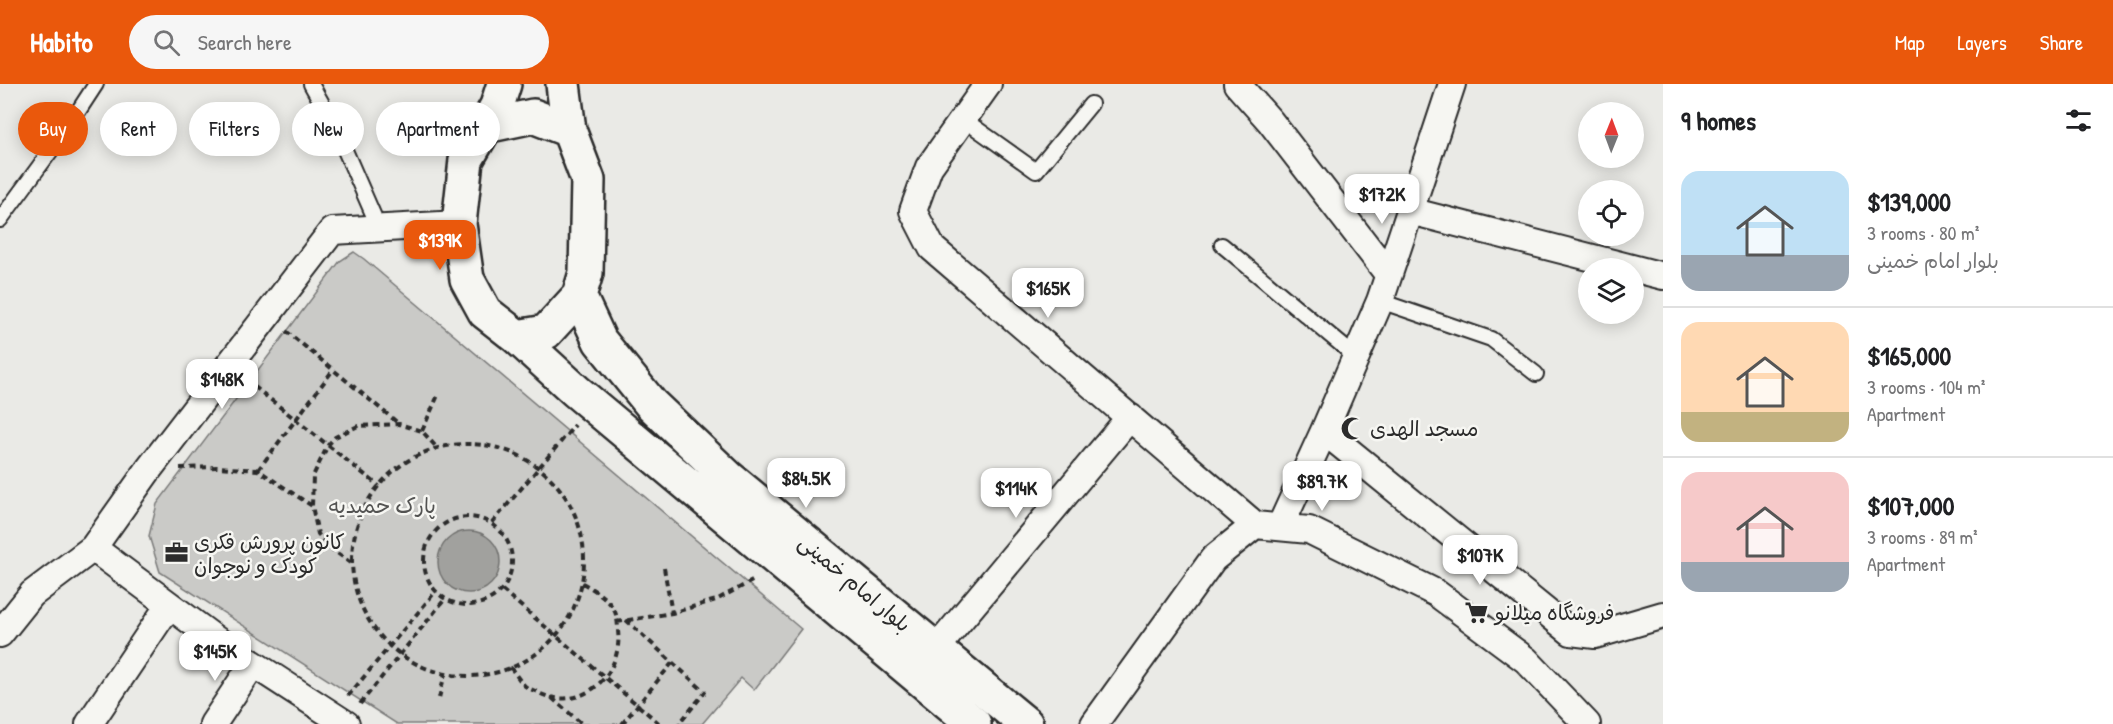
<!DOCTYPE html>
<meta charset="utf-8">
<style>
:root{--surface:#fff;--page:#f6f6f6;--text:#202124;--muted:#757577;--line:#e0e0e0;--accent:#ea580c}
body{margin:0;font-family:"Patrick Hand","Playpen Sans Arabic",sans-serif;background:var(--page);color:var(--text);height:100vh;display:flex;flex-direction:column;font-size:22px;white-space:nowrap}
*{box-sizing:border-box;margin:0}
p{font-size:20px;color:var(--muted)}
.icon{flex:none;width:33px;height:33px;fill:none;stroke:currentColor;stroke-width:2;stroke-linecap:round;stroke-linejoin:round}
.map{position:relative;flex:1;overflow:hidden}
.drawer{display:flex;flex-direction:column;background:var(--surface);width:450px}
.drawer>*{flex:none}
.hud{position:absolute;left:18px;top:18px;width:570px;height:54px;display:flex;gap:12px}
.needle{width:39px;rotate:1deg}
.buttons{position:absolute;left:1578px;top:18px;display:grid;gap:12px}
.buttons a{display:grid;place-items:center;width:66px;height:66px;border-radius:50%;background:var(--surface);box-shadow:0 3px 15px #0003;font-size:30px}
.price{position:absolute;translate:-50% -51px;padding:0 14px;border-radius:12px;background:#fff;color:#222;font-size:20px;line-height:39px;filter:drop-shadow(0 2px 3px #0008)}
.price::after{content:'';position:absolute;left:50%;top:36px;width:18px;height:14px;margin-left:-9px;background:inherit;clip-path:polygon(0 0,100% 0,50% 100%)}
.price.on{background:var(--accent);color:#fff}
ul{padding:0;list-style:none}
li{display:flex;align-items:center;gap:18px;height:150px;padding:0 18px}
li+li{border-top:2px solid var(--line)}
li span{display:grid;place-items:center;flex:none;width:168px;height:120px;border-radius:18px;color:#555}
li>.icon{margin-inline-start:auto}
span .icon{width:72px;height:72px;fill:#fffc;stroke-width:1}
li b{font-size:26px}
h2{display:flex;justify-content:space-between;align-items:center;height:72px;padding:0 18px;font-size:26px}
.tag{padding:0 21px;border-radius:27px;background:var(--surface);box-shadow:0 3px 15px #0003;font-size:21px;line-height:54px}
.tag.on{background:var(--accent);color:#fff}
header{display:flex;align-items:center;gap:36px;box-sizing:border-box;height:84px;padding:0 30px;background:var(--accent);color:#fff}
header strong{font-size:28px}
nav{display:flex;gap:33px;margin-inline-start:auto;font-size:21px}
.search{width:420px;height:54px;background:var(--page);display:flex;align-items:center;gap:15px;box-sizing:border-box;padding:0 21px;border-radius:33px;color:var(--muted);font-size:22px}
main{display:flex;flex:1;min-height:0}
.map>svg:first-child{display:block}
.green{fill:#cacac7;stroke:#7a7a79;stroke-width:1.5}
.water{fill:#a1a19e;stroke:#727270;stroke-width:1.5}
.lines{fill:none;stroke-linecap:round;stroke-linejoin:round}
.lane-casing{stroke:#2b2b2b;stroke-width:18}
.street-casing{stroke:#2b2b2b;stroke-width:30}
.secondary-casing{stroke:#2b2b2b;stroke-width:38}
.path{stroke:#2b2b2b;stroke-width:4;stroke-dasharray:6 4.5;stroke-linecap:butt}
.lane{stroke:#f6f6f2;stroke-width:14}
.street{stroke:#f6f6f2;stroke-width:26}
.secondary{stroke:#f6f6f2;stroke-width:33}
.labels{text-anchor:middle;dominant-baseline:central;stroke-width:5;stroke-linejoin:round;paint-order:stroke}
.poi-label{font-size:21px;fill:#2b2b2b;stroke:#f6f6f2;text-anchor:start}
.park-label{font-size:21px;fill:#535352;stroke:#f6f6f2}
.street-label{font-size:21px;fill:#2b2b2b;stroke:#f6f6f2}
</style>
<header>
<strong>Habito</strong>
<div class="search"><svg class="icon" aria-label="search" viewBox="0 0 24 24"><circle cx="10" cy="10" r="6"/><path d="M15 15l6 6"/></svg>Search here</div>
<nav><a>Map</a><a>Layers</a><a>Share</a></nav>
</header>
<main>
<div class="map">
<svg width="1663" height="640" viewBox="0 0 1663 640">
<rect width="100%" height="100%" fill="#eaeae6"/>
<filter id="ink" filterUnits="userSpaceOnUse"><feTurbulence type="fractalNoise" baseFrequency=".0167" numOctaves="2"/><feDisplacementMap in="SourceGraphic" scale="12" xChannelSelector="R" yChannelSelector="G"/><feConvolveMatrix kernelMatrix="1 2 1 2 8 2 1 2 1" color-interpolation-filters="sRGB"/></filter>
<g filter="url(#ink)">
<path class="green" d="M 354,168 L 364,175 L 801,545 L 754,606 L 741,594 L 702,640 L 397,640 L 160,488 L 149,452 L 157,420 L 340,177 Z"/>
<path class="water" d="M438 478a31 31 0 1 1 62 0a31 31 0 1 1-62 0Z"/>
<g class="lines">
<defs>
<path id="lane" d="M 311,0 L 334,41 L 379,144
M 963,35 L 1036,87 L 1091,20
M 0,136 L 66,46 L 96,0
M 1222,161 L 1356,273
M 1380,217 L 1491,255 L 1536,290"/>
<path id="street" d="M 988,0 L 929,83 L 913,127 L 932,164 L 1255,441
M 1237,0 L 1270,37 L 1388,190
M 1410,127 L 1452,0
M 1324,347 L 1571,548 L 1595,551 L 1663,531
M 1280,443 L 1324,347 L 1380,217 L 1410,127 L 1663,192
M 93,464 L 215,555 L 346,640
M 0,550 L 32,510 L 93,464 L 149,385 L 332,147 L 459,140
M 936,565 L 1130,333
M 89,640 L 169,521
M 213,640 L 253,580
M 1094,640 L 1213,475 L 1255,441 L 1309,446 L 1436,509 L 1526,576 L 1587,640"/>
<path id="secondary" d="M 563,0 L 569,46
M 533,32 L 569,46 L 588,96 L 586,189 L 579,212 L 546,248 L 517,253 L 485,228 L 467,195 L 459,140 L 466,76 L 486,42 Z
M 486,42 L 497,22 L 504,0
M 579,212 L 600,257 L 651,320 L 729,394 L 1026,640
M 517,253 L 576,307 L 974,640"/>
</defs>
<use href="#lane" class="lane-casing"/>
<use href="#street" class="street-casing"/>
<use href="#secondary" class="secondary-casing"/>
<path class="path" d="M 286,247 L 398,339
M 246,296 L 379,402
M 422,347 L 439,309
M352 476a116 116 0 1 1 232 0a116 116 0 1 1-232 0Z
M 180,384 L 217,383 L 258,386 L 312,422
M 258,386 L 333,286
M424 477a44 44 0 1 1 88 0a44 44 0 1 1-88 0Z
M 492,439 L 575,341
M 351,479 L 329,463 L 318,450 L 312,422 L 313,392 L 328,361 L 335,353 L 358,342 L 399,340 L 422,347 L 438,365
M 664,484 L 672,529
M 502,506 L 660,640
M 626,536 L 705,608 L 679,640
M 617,538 L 672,529 L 716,516 L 756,495
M 510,583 C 515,589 519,596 525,602 C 529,605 536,607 541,610 C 583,628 623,590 618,547 C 618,539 617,528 611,521 C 603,511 593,505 582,499
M 348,612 L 436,507
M 439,614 L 445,589
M 552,614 L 582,640
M 360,620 L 445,515
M 622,640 L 673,578"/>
<use href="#lane" class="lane"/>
<use href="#street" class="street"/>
<use href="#secondary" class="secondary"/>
</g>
</g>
<defs>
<symbol id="mosque-bare" viewBox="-9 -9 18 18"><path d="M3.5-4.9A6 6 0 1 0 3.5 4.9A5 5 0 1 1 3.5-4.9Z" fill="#2b2b2b" stroke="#f6f6f2" stroke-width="2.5" paint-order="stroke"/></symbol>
<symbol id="office-bare" viewBox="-9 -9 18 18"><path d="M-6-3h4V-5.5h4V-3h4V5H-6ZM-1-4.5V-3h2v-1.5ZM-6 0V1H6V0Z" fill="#2b2b2b" stroke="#f6f6f2" stroke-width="2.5" paint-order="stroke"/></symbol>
<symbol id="supermarket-bare" viewBox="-9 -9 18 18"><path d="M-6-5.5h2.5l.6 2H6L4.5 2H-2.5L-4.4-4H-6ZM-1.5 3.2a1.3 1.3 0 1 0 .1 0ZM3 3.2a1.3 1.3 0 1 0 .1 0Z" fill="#2b2b2b" stroke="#f6f6f2" stroke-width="2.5" paint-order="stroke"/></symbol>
</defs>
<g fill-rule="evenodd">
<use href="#mosque-bare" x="1336" y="328" width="33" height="33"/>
<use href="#office-bare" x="160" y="452" width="33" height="33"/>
<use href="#supermarket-bare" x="1460" y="512" width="33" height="33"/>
</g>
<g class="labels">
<g class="poi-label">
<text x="1370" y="344">مسجد الهدی</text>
<text x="194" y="457">کانون پرورش فکری<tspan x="194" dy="24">کودک و نوجوان</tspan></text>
<text x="1495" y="528">فروشگاه میلانو</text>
</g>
<g class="park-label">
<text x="382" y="421">پارک حمیدیه</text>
</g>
<g class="street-label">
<text transform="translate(855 499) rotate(40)">بلوار امام خمینی</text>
</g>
</g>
</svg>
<div class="buttons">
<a><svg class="needle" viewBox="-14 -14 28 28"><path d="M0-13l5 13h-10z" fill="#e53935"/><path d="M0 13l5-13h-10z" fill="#757577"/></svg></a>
<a><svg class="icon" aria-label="locate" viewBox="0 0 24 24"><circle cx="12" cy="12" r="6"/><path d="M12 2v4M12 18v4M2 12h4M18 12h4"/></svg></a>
<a><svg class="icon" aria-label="layers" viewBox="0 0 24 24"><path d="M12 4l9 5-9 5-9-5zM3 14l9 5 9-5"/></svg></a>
</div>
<b class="price" style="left:1382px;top:141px">$172K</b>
<b class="price on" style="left:440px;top:187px">$139K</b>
<b class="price" style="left:1048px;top:235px">$165K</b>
<b class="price" style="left:222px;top:326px">$148K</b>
<b class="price" style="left:806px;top:425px">$84.5K</b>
<b class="price" style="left:1322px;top:428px">$89.7K</b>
<b class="price" style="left:1016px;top:435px">$114K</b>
<b class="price" style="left:1480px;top:502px">$107K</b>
<b class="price" style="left:215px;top:598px">$145K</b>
<div class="hud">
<a class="tag on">Buy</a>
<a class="tag">Rent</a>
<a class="tag">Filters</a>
<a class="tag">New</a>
<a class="tag">Apartment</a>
</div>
</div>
<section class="drawer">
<h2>9 homes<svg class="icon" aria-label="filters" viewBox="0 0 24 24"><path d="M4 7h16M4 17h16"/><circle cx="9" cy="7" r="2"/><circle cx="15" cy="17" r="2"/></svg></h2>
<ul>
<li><span style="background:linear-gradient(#bfe0f5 70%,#9aa5b1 0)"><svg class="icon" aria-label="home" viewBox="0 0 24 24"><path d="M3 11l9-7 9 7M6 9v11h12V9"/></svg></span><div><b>$139,000</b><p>3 rooms · 80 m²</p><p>بلوار امام خمینی</p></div></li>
<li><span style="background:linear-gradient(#ffd9b3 75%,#c2b280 0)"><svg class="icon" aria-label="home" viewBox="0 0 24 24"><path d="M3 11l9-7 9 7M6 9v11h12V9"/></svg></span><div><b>$165,000</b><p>3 rooms · 104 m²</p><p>Apartment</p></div></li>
<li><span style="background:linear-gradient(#f6c9c9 75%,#9aa5b1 0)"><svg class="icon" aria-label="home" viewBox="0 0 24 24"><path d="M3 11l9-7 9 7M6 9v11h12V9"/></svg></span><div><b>$107,000</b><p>3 rooms · 89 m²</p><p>Apartment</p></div></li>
</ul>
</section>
</main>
